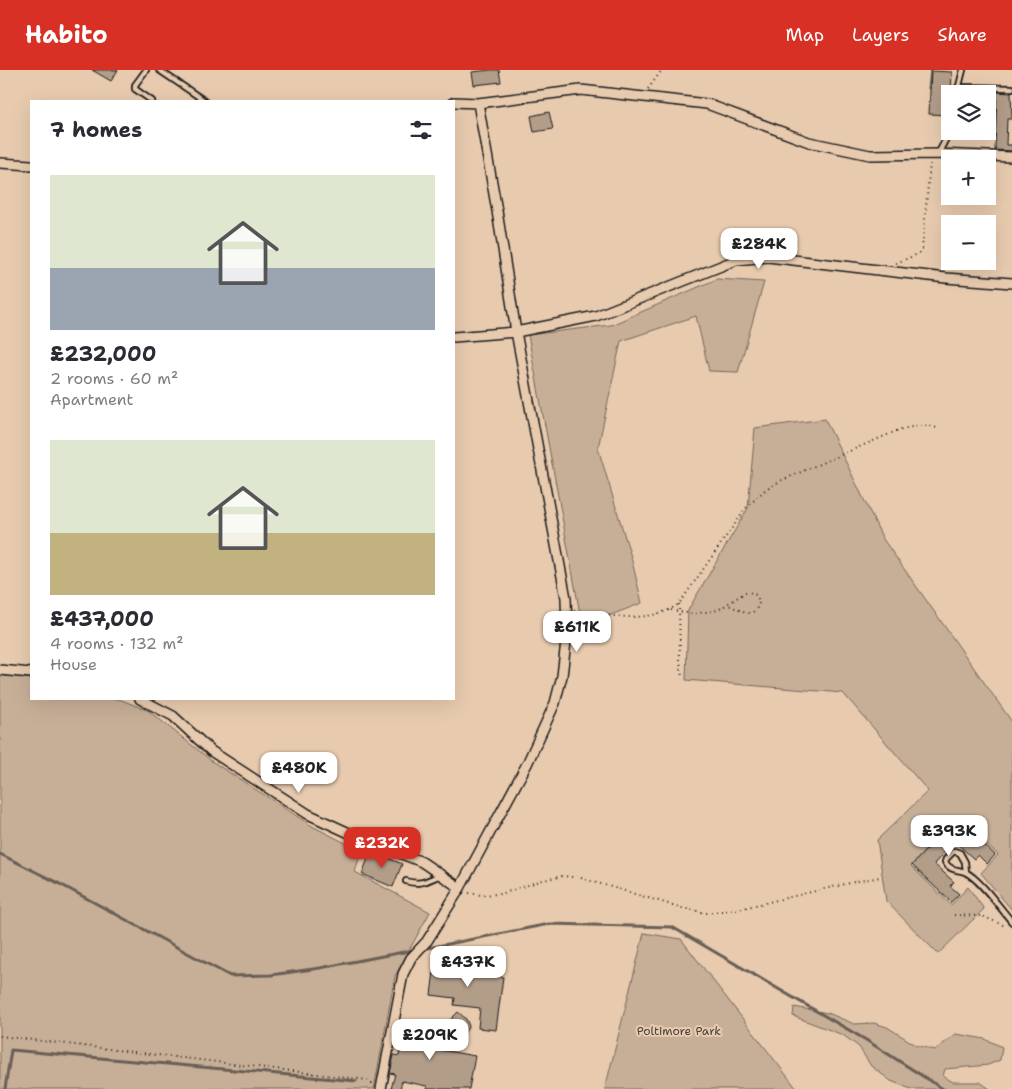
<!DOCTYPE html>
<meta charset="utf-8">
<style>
:root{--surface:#fff;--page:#f2f2f3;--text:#2b2b33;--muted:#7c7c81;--accent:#d93025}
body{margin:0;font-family:"Shantell Sans",sans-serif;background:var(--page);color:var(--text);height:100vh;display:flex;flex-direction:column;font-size:19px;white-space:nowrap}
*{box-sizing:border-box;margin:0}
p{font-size:16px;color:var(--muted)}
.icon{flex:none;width:28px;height:28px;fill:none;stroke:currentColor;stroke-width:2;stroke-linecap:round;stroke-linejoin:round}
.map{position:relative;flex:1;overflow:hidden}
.details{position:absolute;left:30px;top:30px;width:425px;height:600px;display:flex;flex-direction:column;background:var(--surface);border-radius:0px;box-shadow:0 5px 20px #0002}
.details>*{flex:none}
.fabs{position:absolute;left:941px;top:15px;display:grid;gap:10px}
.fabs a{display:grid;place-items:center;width:55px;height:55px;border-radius:0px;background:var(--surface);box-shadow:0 5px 20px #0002;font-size:25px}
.price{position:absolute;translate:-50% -42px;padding:0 11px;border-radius:10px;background:#fff;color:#222;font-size:16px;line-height:32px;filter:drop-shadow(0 1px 2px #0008)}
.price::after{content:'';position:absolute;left:50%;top:30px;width:15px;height:11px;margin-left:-8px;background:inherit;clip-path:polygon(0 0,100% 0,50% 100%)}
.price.selected{background:var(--accent);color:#fff}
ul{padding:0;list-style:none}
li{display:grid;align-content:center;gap:10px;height:265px;padding:0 20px}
li span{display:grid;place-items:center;height:155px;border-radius:0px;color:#555}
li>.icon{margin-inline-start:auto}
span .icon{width:90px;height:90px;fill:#fffc;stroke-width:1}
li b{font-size:21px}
h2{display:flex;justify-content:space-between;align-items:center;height:60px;padding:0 20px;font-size:21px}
header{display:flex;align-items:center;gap:30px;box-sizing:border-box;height:70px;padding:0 25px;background:var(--accent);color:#fff}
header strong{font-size:24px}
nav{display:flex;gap:28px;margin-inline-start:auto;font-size:18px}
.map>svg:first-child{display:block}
.green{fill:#c7af97;stroke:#72665a}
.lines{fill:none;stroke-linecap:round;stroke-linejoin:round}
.stream{stroke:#695e54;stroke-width:3}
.building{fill:#b29d89;stroke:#1c1c1c}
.service-casing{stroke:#1c1c1c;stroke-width:8}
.minor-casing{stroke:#1c1c1c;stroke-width:12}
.path{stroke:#1c1c1c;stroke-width:2;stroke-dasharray:1 4;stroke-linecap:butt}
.service{stroke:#e8cbaf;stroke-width:4.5}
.minor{stroke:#e8cbaf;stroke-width:9}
.labels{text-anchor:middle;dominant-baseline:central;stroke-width:4;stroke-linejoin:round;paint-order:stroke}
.park-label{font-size:12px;fill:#47413b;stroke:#e8cbaf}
</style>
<header>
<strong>Habito</strong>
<nav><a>Map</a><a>Layers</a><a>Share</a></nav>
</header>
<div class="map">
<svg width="1012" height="1019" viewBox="0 0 1012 1019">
<rect width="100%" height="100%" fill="#e8cbaf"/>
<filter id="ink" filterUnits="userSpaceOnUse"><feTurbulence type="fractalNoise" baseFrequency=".02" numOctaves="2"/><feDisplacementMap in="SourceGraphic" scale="10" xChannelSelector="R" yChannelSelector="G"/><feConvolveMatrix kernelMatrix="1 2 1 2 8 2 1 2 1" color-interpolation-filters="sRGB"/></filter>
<g filter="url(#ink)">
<path class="green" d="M 717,209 L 764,212 L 738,302 L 709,301 L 696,246 L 621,271 L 598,378 L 631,487 L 642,533 L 611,545 L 582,554 L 528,265 L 611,255 Z
M 825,349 L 883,469 L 1012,652 L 1012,840 L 981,803 L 998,785 L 955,746 L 933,771 L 922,761 L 919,765 L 930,775 L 911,796 L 951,835 L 968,817 L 984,839 L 938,884 L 886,831 L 877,770 L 928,721 L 843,623 L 686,610 L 688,540 L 748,438 L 755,358 Z
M 0,605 L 31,609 L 31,629 L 119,629 L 149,641 L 213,692 L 312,756 L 361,781 L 355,802 L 430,842 L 395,906 L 374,1019 L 0,1019 Z
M 644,863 L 681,869 L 797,1019 L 605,1019 Z
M 794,937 L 828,943 L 854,954 L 874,953 L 887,957 L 916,975 L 935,980 L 956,964 L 985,969 L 1002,977 L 1000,990 L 988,995 L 945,999 L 943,1006 L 953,1012 L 980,1012 L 990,1019 L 911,1019 L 891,1011 L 871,996 L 859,977 L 843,965 L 793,946 Z"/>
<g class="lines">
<path class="stream" d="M 929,18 L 931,0
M 0,784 L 60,814 L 230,906 L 271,905 L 320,898 L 414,880
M 423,879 L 549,854 L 672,857 L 866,970 L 943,1019
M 5,1019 L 11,980 L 356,1011"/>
</g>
<path class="building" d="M 92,0 L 118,0 L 111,11 Z
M 491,0 L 499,0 L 501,12 L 474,15 L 472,2 Z
M 931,1 L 952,2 L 950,45 L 929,44 Z
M 997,22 L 1011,23 L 1012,49 L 1007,49 L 1006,75 L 1012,75 L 1012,81 L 995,80 Z
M 549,42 L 553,59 L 534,62 L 531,46 Z
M 955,749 L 995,785 L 987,794 L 978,785 L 974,789 L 954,771 L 934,794 L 954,812 L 950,816 L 959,824 L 951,832 L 912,795 Z
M 371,781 L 402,794 L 393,817 L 362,804 Z
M 436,885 L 476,890 L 475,903 L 503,907 L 496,960 L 478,958 L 480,938 L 454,935 L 455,928 L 431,925 Z
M 458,942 L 466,949 L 469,956 L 463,965 L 455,966 L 446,962 L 448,952 Z
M 406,952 L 445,960 L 441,980 L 475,986 L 469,1019 L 427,1019 L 427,1016 L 402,1011 L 400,1019 L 391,1019 L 395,1004 L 390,1003 L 394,985 L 399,986 Z"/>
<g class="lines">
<defs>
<path id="service" d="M 146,0 L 135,15 L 135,19 L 152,31
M 159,0 L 205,31
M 958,17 L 1012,18
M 957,24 L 963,0
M 938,84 L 950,61
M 966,802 L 965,792 L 960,783 L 954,781 L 946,789 L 945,792 C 950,801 957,799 965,802 C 979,808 1001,839 1012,852
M 406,811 C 421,816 427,810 441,805"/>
<path id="minor" d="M 454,32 L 478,33 L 581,20 L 707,34 L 809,72 L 870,85 L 938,84 L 1012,87
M 0,93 L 31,95
M 454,267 L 516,262 L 596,246 L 736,190 L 768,187 L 946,208 L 1012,213
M 0,600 L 31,603
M 140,629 L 173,646 L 211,681 L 308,744 L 347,762 L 422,792 L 460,818
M 381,1019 L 403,904 L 411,888 L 427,871 L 460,818 L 527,694 L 555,633 L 562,606 L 567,563 L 566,528 L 516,262 L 497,141 L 478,33"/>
</defs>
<use href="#service" class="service-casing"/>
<use href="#minor" class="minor-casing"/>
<path class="path" d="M 648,19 L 662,0
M 896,193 L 918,184 L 922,179 L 930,94
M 679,534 L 680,590 L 682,608
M 671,540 L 692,544 L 718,540 L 746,522 C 753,522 758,525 759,533 L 756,540 C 745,548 738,537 727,535
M 574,541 C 608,545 649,555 679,534 L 746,438 L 766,419 L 780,411 L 901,359 L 922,355 L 938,358
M 469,823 L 481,825 L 501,824 L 543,810 L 563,806 L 581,808 L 682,838 L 707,843 L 743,838 L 854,812 L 880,807
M 954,845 L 982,846 L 1005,856
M 0,966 L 367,1010 L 373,1014"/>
<use href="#service" class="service"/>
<use href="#minor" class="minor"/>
</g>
</g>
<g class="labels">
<g class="park-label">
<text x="679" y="961">Poltimore Park</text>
</g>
</g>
</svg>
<div class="fabs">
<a><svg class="icon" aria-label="layers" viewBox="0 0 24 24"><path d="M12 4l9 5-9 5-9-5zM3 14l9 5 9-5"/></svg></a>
<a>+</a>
<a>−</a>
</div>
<b class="price" style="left:759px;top:200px">£284K</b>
<b class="price" style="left:577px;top:583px">£611K</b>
<b class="price" style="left:299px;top:724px">£480K</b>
<b class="price" style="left:949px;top:787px">£393K</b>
<b class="price selected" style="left:382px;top:799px">£232K</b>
<b class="price" style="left:468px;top:918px">£437K</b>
<b class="price" style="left:430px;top:991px">£209K</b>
<section class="details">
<h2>7 homes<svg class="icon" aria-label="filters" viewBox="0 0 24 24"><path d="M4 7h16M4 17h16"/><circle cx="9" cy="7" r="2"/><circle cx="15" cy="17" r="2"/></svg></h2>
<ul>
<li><span style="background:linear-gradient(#dfe7d0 60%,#9aa5b1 0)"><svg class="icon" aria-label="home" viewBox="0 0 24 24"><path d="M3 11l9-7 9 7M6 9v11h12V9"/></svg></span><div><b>£232,000</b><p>2 rooms · 60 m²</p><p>Apartment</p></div></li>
<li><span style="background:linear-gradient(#dfe7d0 60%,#c2b280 0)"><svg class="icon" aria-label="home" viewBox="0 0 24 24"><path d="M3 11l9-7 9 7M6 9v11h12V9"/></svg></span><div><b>£437,000</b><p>4 rooms · 132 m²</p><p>House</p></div></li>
</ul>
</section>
</div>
